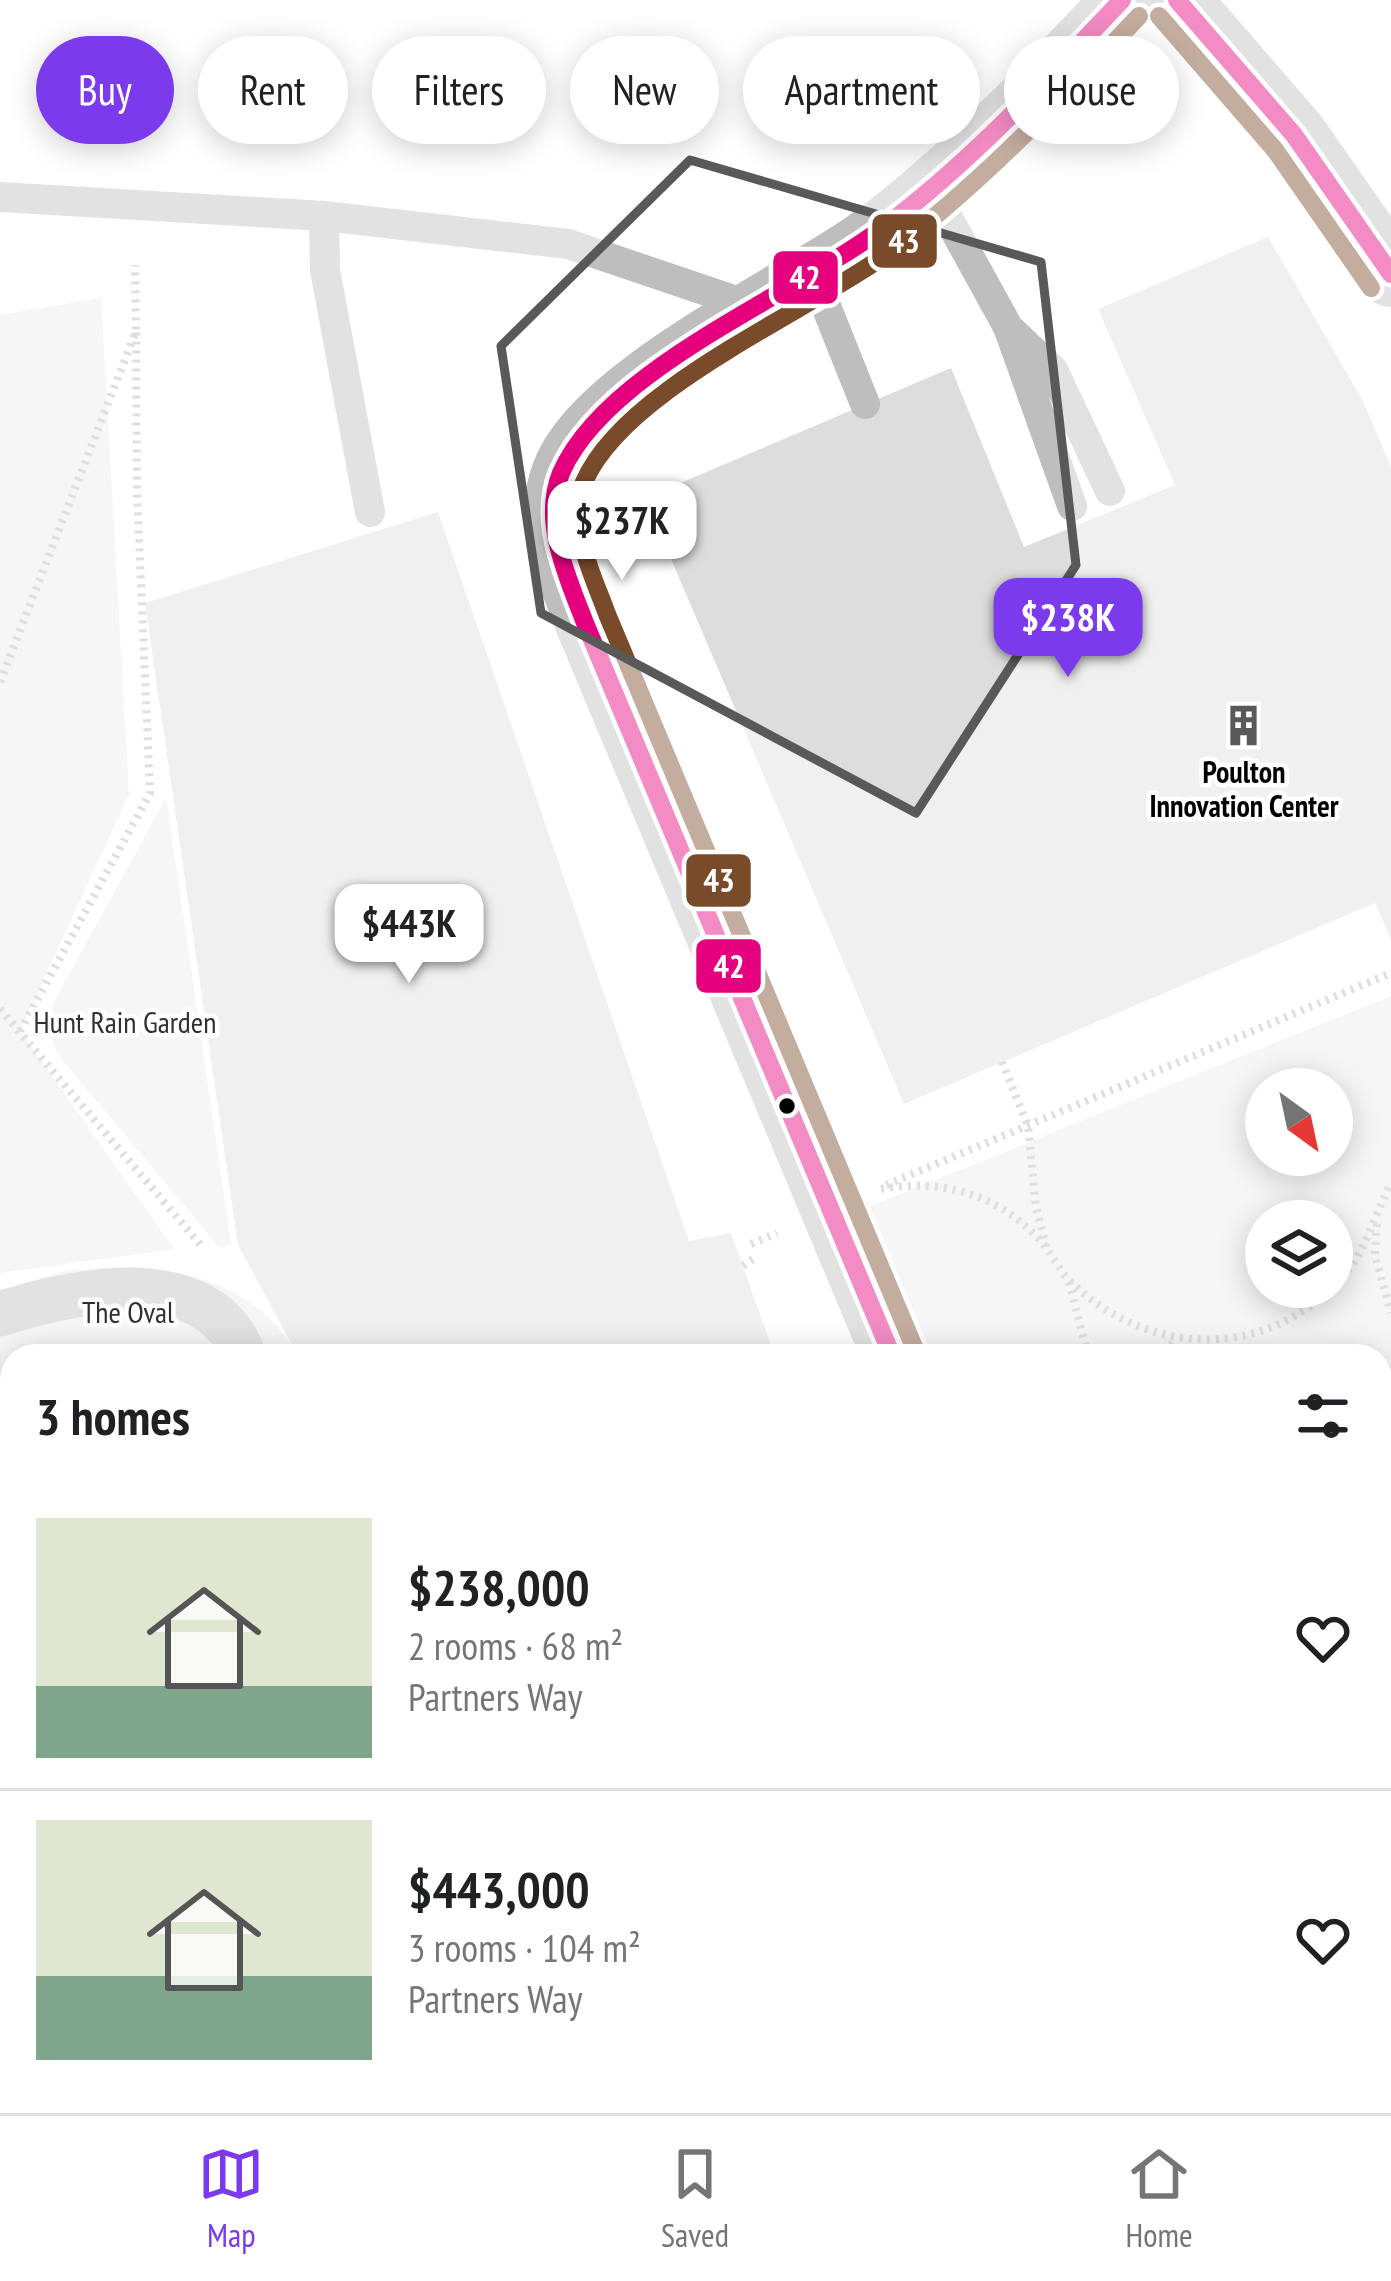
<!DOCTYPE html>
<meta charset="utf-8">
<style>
:root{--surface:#fff;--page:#f6f6f6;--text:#202124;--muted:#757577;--line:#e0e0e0;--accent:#7c3aed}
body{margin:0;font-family:"PT Sans Narrow",sans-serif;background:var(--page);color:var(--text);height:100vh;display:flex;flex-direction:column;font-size:45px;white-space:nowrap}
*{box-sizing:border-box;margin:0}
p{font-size:39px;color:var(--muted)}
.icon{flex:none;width:66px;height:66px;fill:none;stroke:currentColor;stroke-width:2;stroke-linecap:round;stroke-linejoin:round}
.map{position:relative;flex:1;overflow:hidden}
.side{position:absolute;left:0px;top:1344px;width:1392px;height:771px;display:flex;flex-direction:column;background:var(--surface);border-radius:36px 36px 0 0;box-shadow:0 6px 30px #0003}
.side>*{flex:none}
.guide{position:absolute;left:36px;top:36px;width:1320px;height:108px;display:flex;gap:24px}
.needle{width:78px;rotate:147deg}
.fabs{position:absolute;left:1245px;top:1068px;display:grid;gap:24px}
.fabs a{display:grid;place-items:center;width:108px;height:108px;border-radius:50%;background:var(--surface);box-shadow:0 6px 30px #0003;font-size:60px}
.price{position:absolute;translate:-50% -102px;padding:0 27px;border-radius:24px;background:#fff;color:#222;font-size:39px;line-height:78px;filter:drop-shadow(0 3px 6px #0008)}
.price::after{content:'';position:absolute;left:50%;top:72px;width:36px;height:27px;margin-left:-18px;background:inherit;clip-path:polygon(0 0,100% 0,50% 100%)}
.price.selected{background:var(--accent);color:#fff}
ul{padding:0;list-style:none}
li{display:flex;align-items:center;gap:36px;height:300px;padding:0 36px}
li+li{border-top:3px solid var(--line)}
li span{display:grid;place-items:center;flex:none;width:336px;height:240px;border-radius:0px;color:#555}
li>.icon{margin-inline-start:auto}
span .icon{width:144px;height:144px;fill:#fffc;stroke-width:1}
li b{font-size:51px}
h2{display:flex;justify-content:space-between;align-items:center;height:144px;padding:0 36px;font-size:51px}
.chip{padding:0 42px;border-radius:54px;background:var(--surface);box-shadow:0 6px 30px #0003;font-size:42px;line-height:108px}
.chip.selected{background:var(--accent);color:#fff}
.menu{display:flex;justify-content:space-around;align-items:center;height:168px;border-top:3px solid var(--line);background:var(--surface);font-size:33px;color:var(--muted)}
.menu a{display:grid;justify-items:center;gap:6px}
.menu .selected{color:var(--accent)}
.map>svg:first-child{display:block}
.green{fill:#eaeaea;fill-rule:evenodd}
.building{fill:#ddd}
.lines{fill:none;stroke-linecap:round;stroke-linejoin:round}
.path{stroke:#b8b8b8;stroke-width:8;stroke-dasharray:3 6;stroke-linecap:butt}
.service{stroke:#bebebe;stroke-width:30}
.pedestrian{stroke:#bebebe;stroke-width:45}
.minor{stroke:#bebebe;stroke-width:60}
.tertiary{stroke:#bebebe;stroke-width:66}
.bus-1-casing{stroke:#fff;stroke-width:27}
.bus-2-casing{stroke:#fff;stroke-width:27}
.bus-1{stroke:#e5007d;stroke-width:18}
.bus-2{stroke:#7a4b2a;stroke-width:18}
.marked{fill:none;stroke:#595959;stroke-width:9;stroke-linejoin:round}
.bus-dot{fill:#000;stroke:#fff;stroke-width:4.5}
.labels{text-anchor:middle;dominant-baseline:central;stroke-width:9;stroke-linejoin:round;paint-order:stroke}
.poi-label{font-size:30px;font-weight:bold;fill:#000;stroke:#fff}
.park-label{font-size:30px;fill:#303030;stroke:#fff}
.line-badge{stroke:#fff;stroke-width:4.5}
.badge-label{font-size:33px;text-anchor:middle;font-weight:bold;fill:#fff}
</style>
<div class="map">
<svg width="1391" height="2113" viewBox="0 0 1391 2113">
<rect width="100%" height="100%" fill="#fff"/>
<path class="green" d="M 101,298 L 129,794 L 20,1031 L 174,1249 L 0,1273 L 0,315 Z
M 166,798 L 231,1244 L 220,1248 L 58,1055 L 50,1032 L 54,1002 Z
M 1391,996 L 1391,1385 L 1380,1390 L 1380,1356 L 922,1356 L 863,1209 ZM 1266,1089 L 1332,1089 L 1332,1155 L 1266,1155 ZM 1266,1221 L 1332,1221 L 1332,1287 L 1266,1287 Z
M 130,1266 C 202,1273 259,1290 298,1356 L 12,1356 L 12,2103 L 523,2103 L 524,2113 L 0,2113 L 0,1290 L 65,1271 Z"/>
<path class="building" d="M 1268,237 L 1364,403 L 1391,467 L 1391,940 L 1375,903 L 904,1104 L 645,498 L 951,368 L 1024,547 L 1175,485 L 1098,309 Z
M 438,512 L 689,1241 L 731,1233 L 775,1356 L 298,1356 L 238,1245 L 145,603 Z
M 1391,1500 L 1391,1710 L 1382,1714 L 1380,1505 Z
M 562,2103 L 954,2103 L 954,2113 L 562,2113 Z"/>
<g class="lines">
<path class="path" d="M 0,682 L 136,331 L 135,265
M 0,1009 L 204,1249
M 20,1031 L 150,793 L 137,492 L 136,331
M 1002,1062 L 1028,1126 L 1036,1207 L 1046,1247
M 886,1185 L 1391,973
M 881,1189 C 945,1178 1001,1195 1044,1245 C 1054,1257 1060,1272 1071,1282 C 1149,1358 1265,1360 1340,1280 C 1366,1252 1374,1216 1391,1183
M 1377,1224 L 1375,1255 L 1391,1313
M 751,1244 L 777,1233
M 743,1266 L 756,1257
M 1069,1282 L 1088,1356
M 1156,1356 L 1176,1341
M 1380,1416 L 1391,1411
M 0,1479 L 12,1481
M 0,1531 L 12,1524
M 0,1641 L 12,1644
M 0,1725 L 12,1721
M 82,2113 L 94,2103"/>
<path class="service" d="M 932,189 L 1008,327 L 1072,506
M 0,197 L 324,216 L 568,244 L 754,307
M 324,216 L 325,270 L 370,512
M 814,276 L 865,404
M 1012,331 L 1053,370 L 1110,491
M 1380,1761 L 1391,1758"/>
<path class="pedestrian" d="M 0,1314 C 75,1290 209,1261 244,1356
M 460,2103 L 460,2113"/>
<path class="minor" d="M 892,1356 L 585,623 C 568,576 542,525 561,474 C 593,382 805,289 884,227 C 971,159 1047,80 1122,0
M 1140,2113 L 1140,2103"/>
<path class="tertiary" d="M 1177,0 L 1294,135 L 1391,274"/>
<defs>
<path id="bus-1" d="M 1177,0 L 1294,135 L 1391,274
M 892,1356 L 585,623 C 568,578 541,522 561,473 C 606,369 794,295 884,227 C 972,161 1047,79 1122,0"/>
<path id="bus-2" d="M 1159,16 L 1275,150 L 1371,288
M 914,1347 L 607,614 C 593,575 566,524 584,482 C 626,385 817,309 902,243 C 988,176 1064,96 1139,16"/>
</defs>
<use href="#bus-1" class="bus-1-casing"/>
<use href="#bus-2" class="bus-2-casing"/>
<use href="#bus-1" class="bus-1"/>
<use href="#bus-2" class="bus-2"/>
</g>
<path d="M0 0H1391V2113H0ZM 690,160 L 1041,262 L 1076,565 L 916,813 L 541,613 L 501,346 Z" fill="#fff" fill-opacity=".55" fill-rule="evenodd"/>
<path class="marked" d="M 690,160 L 1041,262 L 1076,565 L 916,813 L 541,613 L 501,346 Z"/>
<defs>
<symbol id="building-bare" viewBox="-9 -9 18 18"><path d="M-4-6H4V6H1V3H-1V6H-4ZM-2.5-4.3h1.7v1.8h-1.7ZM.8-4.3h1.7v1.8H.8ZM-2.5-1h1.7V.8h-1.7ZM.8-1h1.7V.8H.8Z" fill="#595959" stroke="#fff" stroke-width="2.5" paint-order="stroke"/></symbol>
</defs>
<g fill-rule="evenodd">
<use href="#building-bare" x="1214" y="696" width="59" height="59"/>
</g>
<circle class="bus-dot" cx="787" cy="1106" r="10"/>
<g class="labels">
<g class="poi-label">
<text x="1244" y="771">Poulton<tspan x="1244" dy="34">Innovation Center</tspan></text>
</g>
<g class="park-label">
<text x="125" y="1021">Hunt Rain Garden</text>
<text x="128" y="1311">The Oval</text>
</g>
</g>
<g class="line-badge">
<rect x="870" y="212" width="69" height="58" rx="12" fill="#7a4b2a"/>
<rect x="771" y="249" width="69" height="57" rx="12" fill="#e5007d"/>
<rect x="684" y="852" width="69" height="57" rx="12" fill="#7a4b2a"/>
<rect x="694" y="937" width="69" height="58" rx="12" fill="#e5007d"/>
</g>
<g class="badge-label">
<text x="904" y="253">43</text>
<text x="805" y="289">42</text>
<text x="719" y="892">43</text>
<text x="729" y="978">42</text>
</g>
</svg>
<div class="fabs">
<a><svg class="needle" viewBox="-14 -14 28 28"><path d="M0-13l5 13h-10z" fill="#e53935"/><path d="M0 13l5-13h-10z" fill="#757577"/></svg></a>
<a><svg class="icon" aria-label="layers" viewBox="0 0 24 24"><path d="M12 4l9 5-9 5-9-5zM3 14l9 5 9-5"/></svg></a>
</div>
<b class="price" style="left:622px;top:583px">$237K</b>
<b class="price selected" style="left:1068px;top:680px">$238K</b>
<b class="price" style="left:409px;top:986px">$443K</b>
<div class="guide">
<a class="chip selected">Buy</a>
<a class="chip">Rent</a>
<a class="chip">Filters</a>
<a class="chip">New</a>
<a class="chip">Apartment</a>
<a class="chip">House</a>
</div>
<section class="side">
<h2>3 homes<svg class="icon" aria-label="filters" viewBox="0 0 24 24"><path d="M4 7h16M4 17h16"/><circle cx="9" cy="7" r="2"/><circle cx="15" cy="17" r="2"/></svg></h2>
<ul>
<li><span style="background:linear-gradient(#dfe7d0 70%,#7fa58c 0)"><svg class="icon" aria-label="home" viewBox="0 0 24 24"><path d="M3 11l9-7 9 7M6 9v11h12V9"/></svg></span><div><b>$238,000</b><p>2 rooms · 68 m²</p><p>Partners Way</p></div><svg class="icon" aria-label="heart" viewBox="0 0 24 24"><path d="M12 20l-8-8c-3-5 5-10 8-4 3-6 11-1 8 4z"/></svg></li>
<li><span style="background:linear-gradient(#dfe7d0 65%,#7fa58c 0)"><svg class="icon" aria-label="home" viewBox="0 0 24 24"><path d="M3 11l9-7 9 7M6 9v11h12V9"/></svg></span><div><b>$443,000</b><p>3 rooms · 104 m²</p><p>Partners Way</p></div><svg class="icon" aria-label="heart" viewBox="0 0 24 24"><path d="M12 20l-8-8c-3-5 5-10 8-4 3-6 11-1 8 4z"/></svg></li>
</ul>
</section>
</div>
<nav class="menu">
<a class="selected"><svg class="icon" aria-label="map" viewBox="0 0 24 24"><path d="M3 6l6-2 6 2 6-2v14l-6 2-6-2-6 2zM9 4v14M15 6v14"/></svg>Map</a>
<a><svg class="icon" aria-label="saved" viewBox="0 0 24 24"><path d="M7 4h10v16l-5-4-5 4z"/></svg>Saved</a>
<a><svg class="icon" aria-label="home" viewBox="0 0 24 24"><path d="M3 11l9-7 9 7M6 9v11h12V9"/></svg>Home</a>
</nav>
